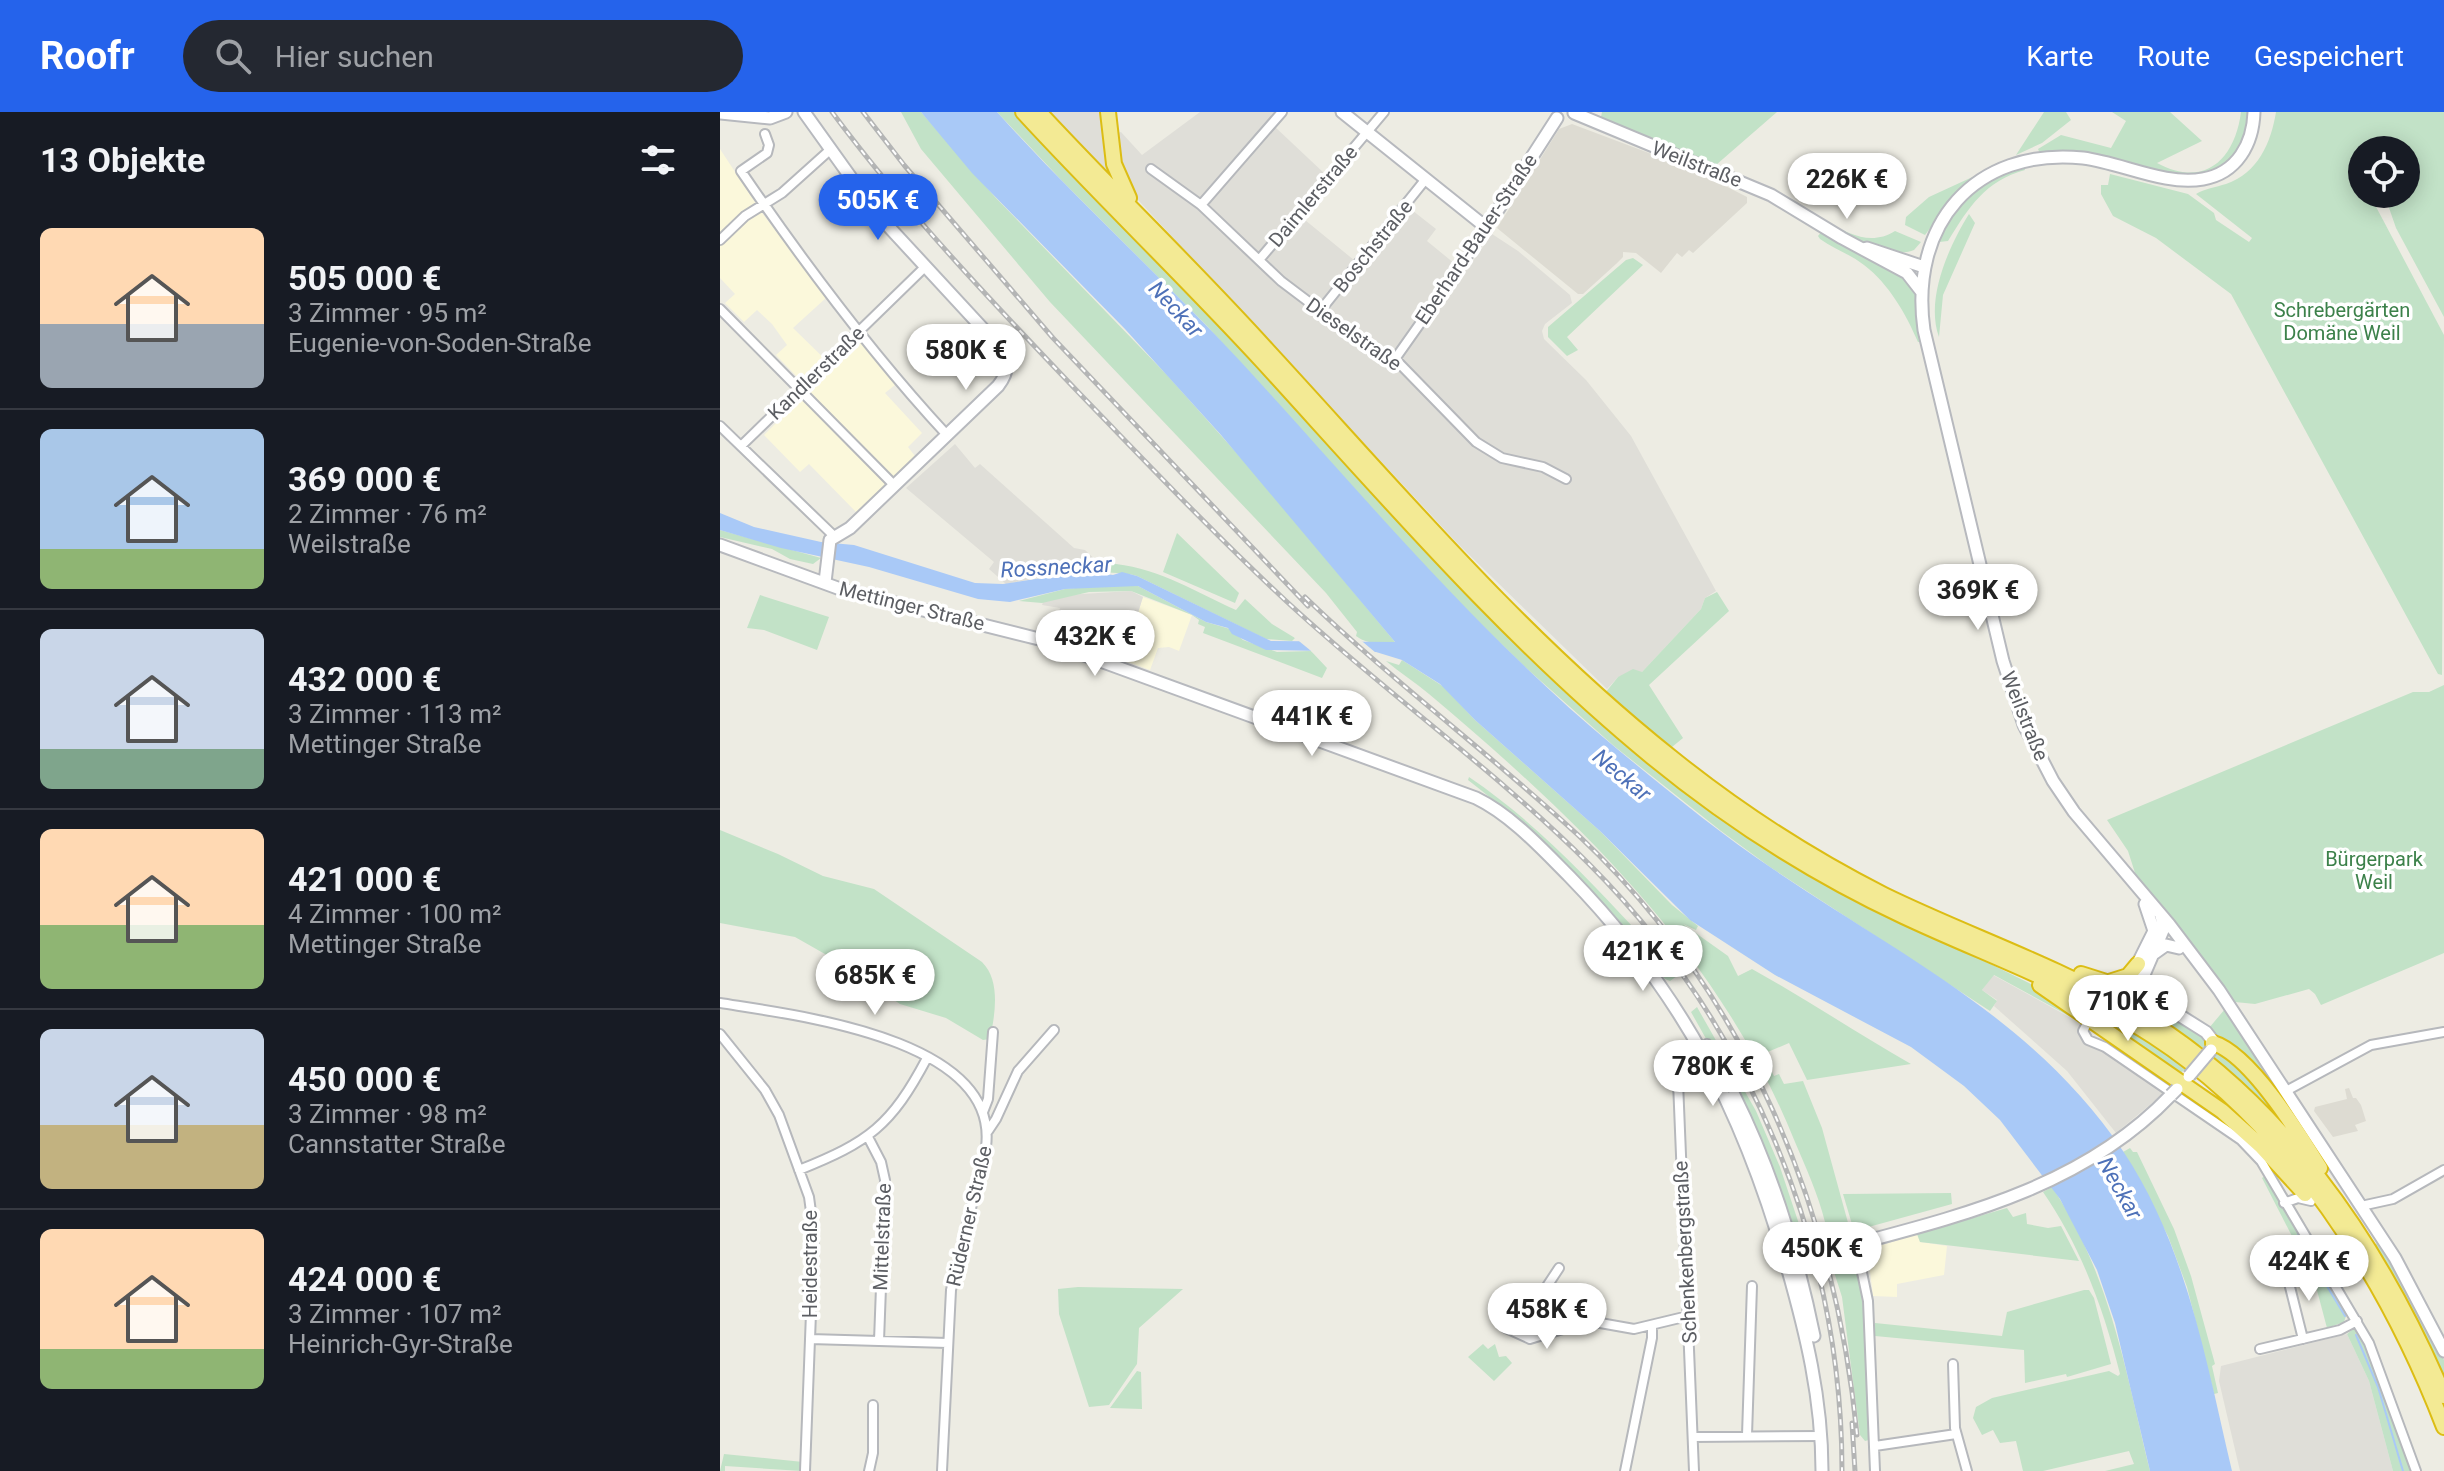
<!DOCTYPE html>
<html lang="de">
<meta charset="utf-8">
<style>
:root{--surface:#171b24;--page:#242831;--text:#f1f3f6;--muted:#9ea1a6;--line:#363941;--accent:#2563eb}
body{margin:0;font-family:Roboto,sans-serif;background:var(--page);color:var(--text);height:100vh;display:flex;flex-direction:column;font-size:30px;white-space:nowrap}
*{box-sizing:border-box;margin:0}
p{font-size:26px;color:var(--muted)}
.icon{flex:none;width:44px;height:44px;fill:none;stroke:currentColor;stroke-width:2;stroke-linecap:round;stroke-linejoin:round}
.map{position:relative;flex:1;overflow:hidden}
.panel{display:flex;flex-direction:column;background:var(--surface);width:720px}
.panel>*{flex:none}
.fabs{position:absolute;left:1628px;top:24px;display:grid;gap:16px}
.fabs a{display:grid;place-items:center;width:72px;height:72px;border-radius:50%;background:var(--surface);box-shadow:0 4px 20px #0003;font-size:40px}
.price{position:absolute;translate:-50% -68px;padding:0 18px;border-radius:28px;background:#fff;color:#222;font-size:26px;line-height:52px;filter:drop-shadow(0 2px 4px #0008)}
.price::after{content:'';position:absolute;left:50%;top:48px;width:24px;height:18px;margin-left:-12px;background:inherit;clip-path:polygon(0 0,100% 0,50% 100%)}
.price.selected{background:var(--accent);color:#fff}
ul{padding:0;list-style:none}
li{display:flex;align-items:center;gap:24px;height:200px;padding:0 40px}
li+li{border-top:2px solid var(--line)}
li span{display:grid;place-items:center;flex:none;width:224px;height:160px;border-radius:12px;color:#555}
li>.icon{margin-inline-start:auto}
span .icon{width:96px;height:96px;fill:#fffc;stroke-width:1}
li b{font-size:34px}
h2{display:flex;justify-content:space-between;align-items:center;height:96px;padding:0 40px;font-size:34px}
header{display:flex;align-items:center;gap:48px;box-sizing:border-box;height:112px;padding:0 40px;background:var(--accent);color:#fff}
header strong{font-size:38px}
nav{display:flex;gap:44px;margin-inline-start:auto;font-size:28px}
.search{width:560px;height:72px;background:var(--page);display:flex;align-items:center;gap:20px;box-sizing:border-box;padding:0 28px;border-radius:44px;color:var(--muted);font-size:30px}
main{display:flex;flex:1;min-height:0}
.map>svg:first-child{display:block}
.commercial{fill:#fbf8db}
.industrial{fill:#dfded8}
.education{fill:#dddbd2}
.green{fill:#c2e2c7;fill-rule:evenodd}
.water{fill:#a9c9f7}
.pier{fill:#edece3}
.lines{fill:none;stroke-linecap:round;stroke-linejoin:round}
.stream{stroke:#a9c9f7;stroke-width:2}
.street-casing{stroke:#b6b8bc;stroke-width:12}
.secondary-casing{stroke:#b7b9be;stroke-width:15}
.highway-casing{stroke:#dcbd14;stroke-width:18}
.street{stroke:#fff;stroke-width:8}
.secondary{stroke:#fff;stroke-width:11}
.highway{stroke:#f3ea94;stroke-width:14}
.rail-casing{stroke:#b4b5b5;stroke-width:5}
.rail{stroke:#fff;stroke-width:2;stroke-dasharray:6;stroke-linecap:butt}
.secondary-bridge-casing{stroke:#b7b9be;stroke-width:15;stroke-linecap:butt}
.secondary-bridge{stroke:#fff;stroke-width:11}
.labels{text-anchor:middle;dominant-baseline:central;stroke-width:7;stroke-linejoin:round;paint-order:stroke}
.street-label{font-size:20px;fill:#5c5e63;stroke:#fff}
.park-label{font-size:20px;fill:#3c814a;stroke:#fff}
.water-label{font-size:22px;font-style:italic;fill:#4e71b8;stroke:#fff}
</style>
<header>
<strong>Roofr</strong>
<div class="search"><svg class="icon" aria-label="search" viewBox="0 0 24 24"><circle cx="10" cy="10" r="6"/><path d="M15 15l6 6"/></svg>Hier suchen</div>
<nav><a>Karte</a><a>Route</a><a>Gespeichert</a></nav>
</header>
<main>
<section class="panel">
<h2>13 Objekte<svg class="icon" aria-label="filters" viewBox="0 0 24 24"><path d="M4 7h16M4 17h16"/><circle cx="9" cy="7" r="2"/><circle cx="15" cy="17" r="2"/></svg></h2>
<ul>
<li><span style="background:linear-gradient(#ffd9b3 60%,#9aa5b1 0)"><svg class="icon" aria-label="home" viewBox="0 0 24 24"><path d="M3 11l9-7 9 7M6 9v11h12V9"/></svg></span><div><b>505 000 €</b><p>3 Zimmer · 95 m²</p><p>Eugenie-von-Soden-Straße</p></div></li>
<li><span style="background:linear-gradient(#a9c7e8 75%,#8fb573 0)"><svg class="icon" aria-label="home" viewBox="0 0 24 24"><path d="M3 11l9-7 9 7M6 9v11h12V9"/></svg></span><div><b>369 000 €</b><p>2 Zimmer · 76 m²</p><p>Weilstraße</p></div></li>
<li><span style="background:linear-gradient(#c9d6e8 75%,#7fa58c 0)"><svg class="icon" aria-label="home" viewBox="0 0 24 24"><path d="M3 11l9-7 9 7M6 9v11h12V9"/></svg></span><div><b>432 000 €</b><p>3 Zimmer · 113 m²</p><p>Mettinger Straße</p></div></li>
<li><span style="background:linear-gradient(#ffd9b3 60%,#8fb573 0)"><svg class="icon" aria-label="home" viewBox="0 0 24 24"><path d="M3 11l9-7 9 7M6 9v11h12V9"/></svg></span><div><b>421 000 €</b><p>4 Zimmer · 100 m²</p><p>Mettinger Straße</p></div></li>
<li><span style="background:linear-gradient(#c9d6e8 60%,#c2b280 0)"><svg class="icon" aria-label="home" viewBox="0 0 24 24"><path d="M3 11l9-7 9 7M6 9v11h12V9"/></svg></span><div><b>450 000 €</b><p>3 Zimmer · 98 m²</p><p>Cannstatter Straße</p></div></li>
<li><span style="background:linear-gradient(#ffd9b3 75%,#8fb573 0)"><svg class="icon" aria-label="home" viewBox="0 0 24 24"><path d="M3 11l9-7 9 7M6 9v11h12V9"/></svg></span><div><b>424 000 €</b><p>3 Zimmer · 107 m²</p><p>Heinrich-Gyr-Straße</p></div></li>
</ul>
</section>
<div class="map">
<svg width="1724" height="1359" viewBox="0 0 1724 1359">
<rect width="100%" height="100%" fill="#edece3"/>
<path class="commercial" d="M 0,37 L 42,101 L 107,185 L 73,216 L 113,255 L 138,230 L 141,230 L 175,273 L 165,281 L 202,321 L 188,335 L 195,344 L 137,401 L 89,352 L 80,360 L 44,323 L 80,287 L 80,268 L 56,243 L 67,233 L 52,212 L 37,198 L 24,210 L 5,191 L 15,182 L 0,166 Z
M 423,485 L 472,503 L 459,539 L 449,535 L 438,536 L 430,558 L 403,548 Z
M 1197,1122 L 1200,1130 L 1227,1134 L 1224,1163 L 1177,1172 L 1177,1185 L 1153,1184 L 1148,1143 L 1150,1137 Z"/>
<path class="industrial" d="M 327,0 L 383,0 L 390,58 L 386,61 Z
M 480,0 L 564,0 L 554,14 L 605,62 L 574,99 L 640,153 L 688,95 L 716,117 L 707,129 L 735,152 L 748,156 L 772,122 L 798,139 L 850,183 L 852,191 L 825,212 L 822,219 L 824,227 L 866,268 L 911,324 L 996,479 L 985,486 L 981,497 L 922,560 L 898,565 L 887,577 L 738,432 L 418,88 L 401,57 L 395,22 L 401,20 L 422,43 Z
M 235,332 L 255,356 L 260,352 L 354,436 L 365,438 L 384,456 L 365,457 L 360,448 L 361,457 L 286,472 L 269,457 L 274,450 L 186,376 Z
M 411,479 L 423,485 L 403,548 L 332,521 L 340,496 L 322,493 L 324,488 L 346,483 Z
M 1273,863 L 1360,911 L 1359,920 L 1367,933 L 1385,938 L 1444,981 L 1396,1021 L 1347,959 L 1274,894 L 1277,888 L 1262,878 Z
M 1627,1222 L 1649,1269 L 1673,1359 L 1520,1359 L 1499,1269 L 1501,1254 Z"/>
<path class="education" d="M 852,12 L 974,58 L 1027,85 L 1027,91 L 973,141 L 969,138 L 962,145 L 957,141 L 941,161 L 916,141 L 903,140 L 903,145 L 896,152 L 863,182 L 858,182 L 777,116 L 839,17 Z
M 1629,976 L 1633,986 L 1636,986 L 1641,993 L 1646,1009 L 1635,1013 L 1638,1019 L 1613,1025 L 1594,999 L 1595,995 L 1627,987 L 1625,977 Z"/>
<path class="green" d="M 181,0 L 201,0 L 275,85 L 447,263 L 538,365 L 675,530 C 664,533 646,532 636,524 L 637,520 L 606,481 L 330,190 L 201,37 Z
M 277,0 L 294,0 L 499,212 L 733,469 L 860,591 L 1232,833 L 1309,871 L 1341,890 L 1361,907 L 1362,911 L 1274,863 L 1262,878 L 1277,889 L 1270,899 L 1050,755 L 1001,719 L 894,634 L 805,555 L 723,475 L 487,214 L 345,72 Z
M 882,0 L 1057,0 L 996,53 L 891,11 L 881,5 Z
M 1324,0 L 1346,0 L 1351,8 L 1322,31 L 1296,43 Z
M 1392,0 L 1450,0 L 1482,29 L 1437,51 C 1485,77 1515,47 1521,0 L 1530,0 C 1524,41 1512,57 1470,65 L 1321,44 L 1318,37 L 1341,23 L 1391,36 L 1406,9 Z
M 1556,0 L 1724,0 L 1724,205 L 1676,116 L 1667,90 L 1654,91 L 1724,223 L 1722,563 L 1718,562 L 1511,182 L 1436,126 L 1393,104 L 1381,82 L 1381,73 L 1388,73 L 1390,62 L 1468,82 L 1494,101 L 1496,108 L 1529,130 L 1532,126 L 1476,82 C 1484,77 1496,75 1506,72 C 1538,61 1551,31 1556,0 ZM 1642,38 L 1686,38 L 1686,82 L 1642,82 Z
M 1304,54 L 1305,58 C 1265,69 1249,95 1228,129 L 1219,130 C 1233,91 1265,66 1304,54 Z
M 1272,56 L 1273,59 L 1235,83 L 1205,123 L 1185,113 L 1186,105 L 1209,85 Z
M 1249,102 L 1255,111 L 1223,183 L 1219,225 C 1205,187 1229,134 1249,102 Z
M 1106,110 C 1130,122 1151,134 1175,119 L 1201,130 L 1194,138 C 1172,148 1122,123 1106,110 Z
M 1102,119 L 1184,161 L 1196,179 L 1201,230 L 1198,230 C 1186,202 1169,172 1144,153 C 1130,142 1114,137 1100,127 L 1098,124 Z
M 913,146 L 923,153 L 847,225 L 858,238 L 847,244 L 828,225 L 828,215 L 906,148 Z
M 0,418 L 101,446 L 93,452 L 70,447 L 52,437 L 0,425 Z
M 457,421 L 519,481 L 515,491 L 443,460 Z
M 359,447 L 364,450 L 366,457 C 376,456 387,451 396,452 C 441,457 477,481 516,498 L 525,487 L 552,512 L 575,526 L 572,529 L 546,527 L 417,464 C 396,458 356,461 333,464 L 360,457 Z
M 377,474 L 418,474 L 486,510 L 510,517 L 523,528 L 557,540 L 591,539 L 607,556 L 602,566 L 483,521 L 485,515 L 478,512 L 479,508 L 472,503 L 411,479 L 369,480 L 322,491 L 299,489 L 345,477 Z
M 997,480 L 1009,499 L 929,573 L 963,626 L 952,635 L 885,581 L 898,565 L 913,557 L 922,560 L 981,497 L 985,486 Z
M 40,483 L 109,505 L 97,538 L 44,518 L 27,516 Z
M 682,548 L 724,575 L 755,608 L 880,719 L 952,793 L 978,814 L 976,818 L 963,812 L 1008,844 L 1018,864 L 1032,857 C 1086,887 1137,921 1191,952 L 1087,968 L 1069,931 L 1043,942 L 1054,964 L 1059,962 L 1064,972 L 1083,969 L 1102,1016 L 1130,1118 L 1127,1127 L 1106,1134 C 1104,1126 1107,1118 1105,1110 C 1098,1082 1086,1056 1075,1030 C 1000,843 860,709 709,582 C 695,570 680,561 666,549 L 679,553 Z
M 1724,573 L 1724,841 L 1601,893 L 1595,882 L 1589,877 L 1535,892 L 1515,890 L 1416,764 L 1408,739 L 1387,708 L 1693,580 L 1709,580 Z
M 749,665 C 811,707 863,761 913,815 L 920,817 L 957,864 L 950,869 L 945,867 C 885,794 823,725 748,668 Z
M 0,718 L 58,742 L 103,764 L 154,777 L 262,850 C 281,869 275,902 270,927 L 263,928 L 226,906 L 180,892 L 112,846 L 75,825 L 0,811 Z
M 1369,868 C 1400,880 1467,903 1485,929 L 1484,936 Z
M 1334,876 L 1418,922 L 1468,956 L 1460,961 Z
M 977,895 L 1036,999 L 1060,1055 L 1086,1133 L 1080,1137 L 1076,1135 L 1021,989 L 971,900 Z
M 1505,897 L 1565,985 L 1561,988 L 1534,955 L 1489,916 Z
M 1500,941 L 1529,963 L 1591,1048 L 1542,991 L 1492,945 Z
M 1410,1036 L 1413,1040 L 1417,1040 L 1454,1117 L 1471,1164 L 1495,1252 L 1492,1254 L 1498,1281 L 1494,1282 L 1467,1175 L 1448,1124 L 1403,1040 Z
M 1546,1063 C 1569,1112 1599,1155 1627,1201 L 1624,1210 L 1607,1216 L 1594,1167 L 1542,1066 Z
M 1332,1075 C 1390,1161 1406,1261 1430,1359 L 1385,1359 L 1414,1352 L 1409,1339 L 1323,1359 L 1303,1359 L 1296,1329 L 1280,1331 L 1273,1318 L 1262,1323 L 1253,1306 L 1256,1295 L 1272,1286 L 1389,1259 L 1398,1264 L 1400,1262 C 1384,1198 1361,1135 1323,1080 Z
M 1231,1081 L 1232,1092 L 1134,1119 L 1123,1082 Z
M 1287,1096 L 1293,1105 L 1306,1101 L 1307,1112 L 1328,1116 L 1341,1114 L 1359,1149 L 1200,1130 L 1197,1122 Z
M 1660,1129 L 1724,1248 L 1724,1270 L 1653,1134 Z
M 1126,1141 C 1149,1153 1148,1298 1149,1328 L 1145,1329 L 1140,1323 L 1122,1185 L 1109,1144 Z
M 358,1175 L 463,1177 L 419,1216 L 417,1252 L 389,1293 L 369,1295 L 339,1202 L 338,1177 Z
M 1364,1178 L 1369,1178 L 1374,1186 L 1391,1252 L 1347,1265 L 1346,1262 L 1305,1271 L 1304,1238 L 1155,1224 L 1155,1211 L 1282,1224 L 1287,1200 Z
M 1633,1217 L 1640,1220 L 1692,1359 L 1673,1359 L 1649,1269 L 1627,1222 Z
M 763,1232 L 768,1237 L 775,1232 L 779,1245 L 786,1244 L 792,1251 L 774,1269 L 748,1245 Z
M 417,1259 L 421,1260 L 422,1297 L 390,1296 Z
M 4,1342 L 83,1350 L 82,1359 L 5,1354 L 5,1359 L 0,1359 Z"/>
<path class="water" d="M 201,0 L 277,0 C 355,87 442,165 521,250 C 643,383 756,520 896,636 C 947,678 998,720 1053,757 C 1181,844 1314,907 1403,1039 C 1467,1135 1486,1249 1512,1359 L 1430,1359 L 1395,1211 L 1377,1158 L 1340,1087 L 1280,1008 L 1244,974 L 1191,935 L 1055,863 L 970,808 L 880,719 L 755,608 L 720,572 L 682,548 L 656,540 L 546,538 L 512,522 L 508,516 L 486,510 L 418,474 L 345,477 L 290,490 L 258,487 L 149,455 L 61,436 L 0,418 L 0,401 L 34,415 L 101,430 L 134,433 L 255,471 L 283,472 L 354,461 L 361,464 L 371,460 L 393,463 L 402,460 L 417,464 L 551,529 L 675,530 L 501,323 L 405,217 L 252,61 Z"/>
<path class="pier" d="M 574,525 L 637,525 L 662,546 L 596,543 Z"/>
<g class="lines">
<path class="stream" d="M 1578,1121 L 1580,1129
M 1581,1131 L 1625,1204
M 1636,1223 L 1658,1275 L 1683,1359"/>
<defs>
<path id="street" d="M 45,22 L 49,33 L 47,41 L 21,59 C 84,151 151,241 227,323
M 431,57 L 481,93 L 561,169 L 663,246 L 675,247 L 756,330 L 782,346 L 823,355 L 846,367
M 481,93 L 562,0
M 0,128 L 25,104 L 62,81 L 111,37
M 539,148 L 664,0
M 0,197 L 174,373
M 600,199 L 705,68
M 675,247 L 759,128 L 764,112
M 0,314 L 115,425
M 21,334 L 205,155
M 0,891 C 74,903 280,926 266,1035 L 231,1178 L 222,1359
M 1370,906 L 1363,919 L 1368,928 L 1385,935 L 1521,1028 L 1541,1049 L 1649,1231 L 1696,1359
M 0,922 L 45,978 L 59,1003 L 89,1085 L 94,1122 L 85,1359
M 1566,979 L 1651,933 L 1724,920
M 263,1000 L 268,987 L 273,920
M 268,1019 L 276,1007 L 298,959 L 334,918
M 148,1025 L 161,1050 L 165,1068 L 159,1229
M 79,1058 C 149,1030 171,1014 207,946
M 1564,1091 L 1578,1086 L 1591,1089
M 1641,1094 L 1673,1087 L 1724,1058
M 1136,1132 L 1148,1189 L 1155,1359
M 839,1156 L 808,1203 L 796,1205 L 782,1194 L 774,1196 L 786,1216 L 810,1227 L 869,1209 L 914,1217 L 968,1204
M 1568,1167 L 1583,1227
M 90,1227 L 228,1231
M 1540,1237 L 1620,1218 L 1637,1209
M 1233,1252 L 1235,1316 L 1247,1359
M 1027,1323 L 1032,1174
M 973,1325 L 1102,1324
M 1155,1334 L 1236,1322
M 149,1359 L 153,1341 L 153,1293
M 905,1359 L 932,1226 L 932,1214
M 974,1359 L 958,970 L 965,951 L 987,932"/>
<path id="secondary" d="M 84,0 L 157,102 L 277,232 C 289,246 290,259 278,274 L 130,416 L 110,428 L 105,470
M 622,0 L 762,112 L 772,107 L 837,6
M 1534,0 C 1533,32 1517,61 1483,67 C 1445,74 1402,51 1363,46 C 1254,35 1189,113 1204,218 L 1283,549 L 1304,613 L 1333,669 L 1354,700 L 1449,812 L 1499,878 L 1675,1146 L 1724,1239
M 0,1 L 50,6 L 66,0
M 854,1 L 1051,83 L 1122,126 L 1187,161 L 1201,179
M 1147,136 L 1204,155
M 0,433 L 123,478 L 323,528 L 756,686 C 791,703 821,736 849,764 C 962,880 1022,997 1066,1151 C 1086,1221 1102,1286 1102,1359
M 1425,792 L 1434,819 L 1416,855 L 1416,876 L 1486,920 L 1493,929 L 1491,938
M 1432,843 L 1446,833 L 1459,836
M 1431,888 L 1423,865 L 1444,816 L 1441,804
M 1014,983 C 1052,1059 1077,1141 1094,1224
M 1070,1150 C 1204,1111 1350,1089 1451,983"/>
<path id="highway" d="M 303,0 C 381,85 465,165 543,250 C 668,387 788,527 932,645 C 1009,708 1093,762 1183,804 C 1266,843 1355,874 1433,924 C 1570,1013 1666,1165 1724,1315
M 319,0 C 394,81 474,157 548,239 C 678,380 801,526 952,646 C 1018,699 1089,745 1164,783 C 1246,823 1333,852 1411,898 C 1558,983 1659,1130 1724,1284
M 388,0 L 394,52 L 409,86
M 1361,862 L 1421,881
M 1389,870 L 1408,864 L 1418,852
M 1320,873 L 1502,999 L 1541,1034 L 1585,1082
M 1493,931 C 1530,942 1580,1023 1600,1056"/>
</defs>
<use href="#street" class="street-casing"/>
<use href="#secondary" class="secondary-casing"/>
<use href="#highway" class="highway-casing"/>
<use href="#street" class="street"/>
<use href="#secondary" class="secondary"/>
<use href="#highway" class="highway"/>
<defs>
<path id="rail" d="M 112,0 C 187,101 274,192 361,283 C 428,352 494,422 565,488 C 663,579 774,657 869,752 C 1029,912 1122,1133 1122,1359
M 143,0 L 184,53 L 333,226 L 588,494
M 585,485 C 672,569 769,641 858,723 C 1026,881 1115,1096 1137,1323
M 1132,1311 L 1135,1359"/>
</defs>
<use href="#rail" class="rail-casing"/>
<use href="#rail" class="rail"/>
<defs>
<path id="secondary-bridge" d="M 1469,964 L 1491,938
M 1451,983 L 1457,977"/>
</defs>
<use href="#secondary-bridge" class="secondary-bridge-casing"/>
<use href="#secondary-bridge" class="secondary-bridge"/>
</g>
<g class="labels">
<g class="street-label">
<text transform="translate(977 52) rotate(21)">Weilstraße</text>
<text transform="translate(593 84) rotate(-50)">Daimlerstraße</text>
<text transform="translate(756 127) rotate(-56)">Eberhard-Bauer-Straße</text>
<text transform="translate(653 134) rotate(-51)">Boschstraße</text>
<text transform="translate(634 222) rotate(35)">Dieselstraße</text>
<text transform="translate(96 261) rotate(-44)">Kandlerstraße</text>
<text transform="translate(192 494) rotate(14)">Mettinger Straße</text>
<text transform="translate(1305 604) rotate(68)">Weilstraße</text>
<text transform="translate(249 1104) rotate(-77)">Rüderner Straße</text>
<text transform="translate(162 1125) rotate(-88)">Mittelstraße</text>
<text transform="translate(965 1140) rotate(-93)">Schenkenbergstraße</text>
<text transform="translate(90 1152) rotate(-90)">Heidestraße</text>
</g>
<g class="park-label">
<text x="1622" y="198">Schrebergärten<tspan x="1622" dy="23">Domäne Weil</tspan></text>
<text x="1654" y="747">Bürgerpark<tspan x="1654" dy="23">Weil</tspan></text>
</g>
<g class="water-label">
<text transform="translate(456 197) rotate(47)">Neckar</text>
<text transform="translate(336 455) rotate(-3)">Rossneckar</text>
<text transform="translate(902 663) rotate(40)">Neckar</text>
<text transform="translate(1400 1076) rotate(61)">Neckar</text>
</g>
</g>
</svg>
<div class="fabs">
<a><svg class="icon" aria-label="locate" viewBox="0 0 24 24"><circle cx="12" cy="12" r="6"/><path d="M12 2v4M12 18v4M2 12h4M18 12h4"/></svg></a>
</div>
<b class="price" style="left:1127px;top:109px">226K €</b>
<b class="price selected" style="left:158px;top:130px">505K €</b>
<b class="price" style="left:246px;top:280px">580K €</b>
<b class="price" style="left:1258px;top:520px">369K €</b>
<b class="price" style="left:375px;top:566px">432K €</b>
<b class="price" style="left:592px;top:646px">441K €</b>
<b class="price" style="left:923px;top:881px">421K €</b>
<b class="price" style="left:155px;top:905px">685K €</b>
<b class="price" style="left:1408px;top:931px">710K €</b>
<b class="price" style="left:993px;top:996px">780K €</b>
<b class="price" style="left:1102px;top:1178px">450K €</b>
<b class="price" style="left:1589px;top:1191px">424K €</b>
<b class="price" style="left:827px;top:1239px">458K €</b>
</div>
</main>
